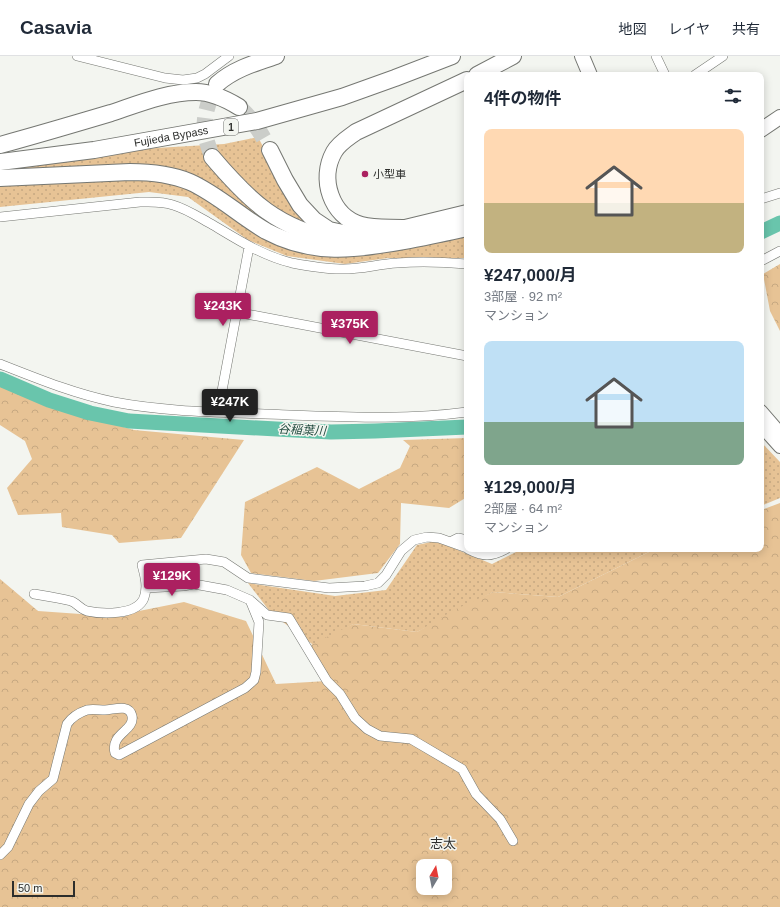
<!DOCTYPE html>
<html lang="ja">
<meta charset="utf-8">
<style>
:root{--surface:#fff;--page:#f2f2f3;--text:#1f2937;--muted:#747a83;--line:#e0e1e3;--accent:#ab2060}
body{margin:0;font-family:Arial,"Noto Sans JP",sans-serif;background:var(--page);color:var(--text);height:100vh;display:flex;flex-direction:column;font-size:15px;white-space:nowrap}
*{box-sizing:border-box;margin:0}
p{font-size:13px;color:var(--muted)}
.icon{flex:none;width:22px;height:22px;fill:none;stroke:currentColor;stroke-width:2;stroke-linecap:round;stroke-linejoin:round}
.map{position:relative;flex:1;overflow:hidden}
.drawer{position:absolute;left:464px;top:16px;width:300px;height:480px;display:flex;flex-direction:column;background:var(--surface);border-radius:8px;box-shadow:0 2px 10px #0003}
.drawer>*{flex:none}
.needle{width:26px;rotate:10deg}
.controls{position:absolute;left:416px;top:803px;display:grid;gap:8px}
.controls a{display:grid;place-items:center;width:36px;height:36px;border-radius:8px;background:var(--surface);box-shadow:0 2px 10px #0003;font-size:20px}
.scale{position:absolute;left:12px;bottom:10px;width:63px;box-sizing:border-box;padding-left:4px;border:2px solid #2d2e2c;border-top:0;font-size:11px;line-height:14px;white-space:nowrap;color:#2d2e2c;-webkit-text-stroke:3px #f3f5f0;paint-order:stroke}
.price{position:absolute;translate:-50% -34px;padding:0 9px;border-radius:4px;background:var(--accent);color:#fff;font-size:13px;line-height:26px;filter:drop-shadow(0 1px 2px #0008)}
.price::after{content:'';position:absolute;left:50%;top:24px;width:12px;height:9px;margin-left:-6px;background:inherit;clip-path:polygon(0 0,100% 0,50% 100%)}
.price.current{background:#222;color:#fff}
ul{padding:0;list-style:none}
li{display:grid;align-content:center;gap:8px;height:212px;padding:0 20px}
li span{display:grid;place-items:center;height:124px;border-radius:8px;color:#555}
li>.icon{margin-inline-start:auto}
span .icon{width:72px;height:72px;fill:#fffc;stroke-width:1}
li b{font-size:17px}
h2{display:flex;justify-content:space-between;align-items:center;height:48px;padding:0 20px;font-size:17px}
header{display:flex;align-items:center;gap:24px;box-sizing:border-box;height:56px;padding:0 20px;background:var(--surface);border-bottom:1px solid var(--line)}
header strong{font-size:19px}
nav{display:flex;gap:22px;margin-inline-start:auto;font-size:14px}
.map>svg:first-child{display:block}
.grass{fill:url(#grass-dots)}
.forest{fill:url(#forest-crowns);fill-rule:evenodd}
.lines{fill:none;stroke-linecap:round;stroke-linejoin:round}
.river{stroke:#69c5ac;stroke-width:15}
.highway-tunnel{stroke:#cbcdc9;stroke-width:16;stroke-dasharray:16 8;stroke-linecap:butt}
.street-casing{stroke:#757772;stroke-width:10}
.secondary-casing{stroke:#757772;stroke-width:14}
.primary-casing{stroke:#757772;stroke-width:16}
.highway-casing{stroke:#757772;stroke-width:18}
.street{stroke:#fff;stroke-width:9}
.secondary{stroke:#fff;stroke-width:12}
.primary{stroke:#fff;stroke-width:14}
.highway{stroke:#fff;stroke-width:16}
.poi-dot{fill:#ab2060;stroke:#f3f5f0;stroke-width:1.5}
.labels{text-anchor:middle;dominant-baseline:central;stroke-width:3;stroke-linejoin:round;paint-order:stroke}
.shield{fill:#f3f5f0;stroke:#686a67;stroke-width:1}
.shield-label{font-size:10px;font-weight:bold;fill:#2d2e2c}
.street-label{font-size:11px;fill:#2d2e2c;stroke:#f3f5f0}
.poi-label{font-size:11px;fill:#2d2e2c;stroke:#f3f5f0;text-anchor:start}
.water-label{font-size:12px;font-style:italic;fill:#244d41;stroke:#f3f5f0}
.quarter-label{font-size:13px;fill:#2d2e2c;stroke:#f3f5f0}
</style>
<header>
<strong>Casavia</strong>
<nav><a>地図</a><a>レイヤ</a><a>共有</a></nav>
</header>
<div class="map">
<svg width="780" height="851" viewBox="0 0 780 851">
<defs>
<pattern id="grass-dots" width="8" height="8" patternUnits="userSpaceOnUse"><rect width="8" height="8" fill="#e7c395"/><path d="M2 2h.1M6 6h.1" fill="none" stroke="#c6a881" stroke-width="1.8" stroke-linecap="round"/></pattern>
<pattern id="forest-crowns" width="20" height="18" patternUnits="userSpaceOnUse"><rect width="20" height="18" fill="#e7c395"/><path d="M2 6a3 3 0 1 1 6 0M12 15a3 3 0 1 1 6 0" fill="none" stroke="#c6a881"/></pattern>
</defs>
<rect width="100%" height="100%" fill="#f3f5f0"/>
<path class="grass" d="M 258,81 L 285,133 L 325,175 L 276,165 L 283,179 L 194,123 L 0,118 L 0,111 L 156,92 L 224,88 Z
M 157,121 L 194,132 L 262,175 L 467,176 L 467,202 L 388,202 L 345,208 L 287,200 L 248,184 L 188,141 L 149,136 L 0,151 L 0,128 Z
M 761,386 L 780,406 L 780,442 L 761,450 Z
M 436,485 L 492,508 L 522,493 L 655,493 L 558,541 L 493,536 L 417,576 L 353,568 L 316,591 L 271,557 L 248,527 L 335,540 L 386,534 L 417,489 Z"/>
<path class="forest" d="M 780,208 L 780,275 L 770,255 L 763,218 Z
M 0,330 L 51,350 L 134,374 L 244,384 L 181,482 L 119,487 L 112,479 L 62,471 L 61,457 L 18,459 L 7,432 L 32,403 L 25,385 L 0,369 Z
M 467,382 L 467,441 L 449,452 L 401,447 L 400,488 L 378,517 L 314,525 L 251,517 L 241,499 L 245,446 L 317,411 L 359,433 L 400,412 L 410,390 L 403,384 Z
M 780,447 L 780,851 L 0,851 L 0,523 L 38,555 L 123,561 L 139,555 L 184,546 L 246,565 L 276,628 L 327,625 L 311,589 L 353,568 L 417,576 L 454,554 L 493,536 L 558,541 L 655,493 L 761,493 L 761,454 ZM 423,810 L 445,810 L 445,832 L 423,832 Z"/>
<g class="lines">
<path class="river" d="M 761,176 L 780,167
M 0,323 L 49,344 L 90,357 L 129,365 L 331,376 L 375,375 L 467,371"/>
<path class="highway-tunnel" d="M 239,51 C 253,63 261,77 270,94
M 212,101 C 210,94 206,85 205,77 C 203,59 209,43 217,28"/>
<defs>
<path id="street" d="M 77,0 L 165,22 L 183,24 L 197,22 L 205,18 L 229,0
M 656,0 L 665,19
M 695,19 L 723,0
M 761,143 L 780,137
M 0,161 L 140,146 C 151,146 162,145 173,149 C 187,153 200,162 213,169 C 238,184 263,200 292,207 C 308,210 324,213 340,213 C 359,214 378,208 397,207 C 421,205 444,206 467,208
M 761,205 L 780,195
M 236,256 L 467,300
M 0,308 C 38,323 75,338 114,346 C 172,357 231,356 289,359 C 348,361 408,364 467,356
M 218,356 L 249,191
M 450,486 L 458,482 L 467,484
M 468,493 C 483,501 491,501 506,493
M 146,532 L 183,530 L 194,528 L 227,534 L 250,544 L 267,559 L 289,562 L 327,625 L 340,638 L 355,662 L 367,673 L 380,680 L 411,683 L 462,713 L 476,738 L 500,763 L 513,785
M 34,538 C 46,540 59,542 71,545 C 77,547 80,553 87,555 C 101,558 137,560 144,542 C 148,531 145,520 142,509 L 206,503 L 224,506 L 248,522 L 329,532 L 365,530 L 378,527 L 386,519 L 401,495 L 414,484 L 427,481 L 439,482 L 467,492
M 0,799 L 8,791 L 29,748 L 39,735 L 53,723 L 67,668 C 72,661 78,657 87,654 C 92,653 99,654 105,654 C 113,654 129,647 132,660 C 135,675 110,677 115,697 L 119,699 L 245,632 L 254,624 L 256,616 L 259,566 L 250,544"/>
<path id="secondary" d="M 761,355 L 780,377
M 761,370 L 780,391"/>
<path id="primary" d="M 582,0 L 590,19
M 761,74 L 780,61"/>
<g id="highway">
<path d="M 477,19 L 513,0"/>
<path d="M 217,28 C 234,13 255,7 276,0"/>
<path d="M 0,89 C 37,79 74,68 111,57 C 138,48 167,36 196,36 C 212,36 226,43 239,51"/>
<path d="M 270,94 L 285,124 L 300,149 L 314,164 L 329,174 L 348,178 L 362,179 L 383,178 L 405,172 L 467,157"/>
<path d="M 212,101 C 251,147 277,171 337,185"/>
<path id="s1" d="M 0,106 L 94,94 L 257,65 L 342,41 L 395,22 L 452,0"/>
<path d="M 0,122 L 130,116 C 150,116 171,118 190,126 C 217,138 240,160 266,175 C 313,200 355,194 405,185 C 425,181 446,177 467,172"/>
<path d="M 405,172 C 391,171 375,173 361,169 C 331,160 319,123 334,96 C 339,87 348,82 356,76 L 467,24"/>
</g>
</defs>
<use href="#street" class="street-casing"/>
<use href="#secondary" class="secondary-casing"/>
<use href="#primary" class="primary-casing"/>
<use href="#highway" class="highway-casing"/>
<use href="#street" class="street"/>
<use href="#secondary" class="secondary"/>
<use href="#primary" class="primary"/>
<use href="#highway" class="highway"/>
</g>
<circle class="poi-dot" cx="365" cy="118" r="4"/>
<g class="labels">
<rect class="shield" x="224" y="63" width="14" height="16" rx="3"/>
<g class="shield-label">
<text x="231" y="71">1</text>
</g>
<g class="street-label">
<text stroke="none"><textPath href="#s1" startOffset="173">Fujieda Bypass</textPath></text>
</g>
<g class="poi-label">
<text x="373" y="118">小型車</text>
</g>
<g class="water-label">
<text transform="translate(302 374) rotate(3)">谷稲葉川</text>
</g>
<g class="quarter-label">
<text x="443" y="787">志太</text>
</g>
</g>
</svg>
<div class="controls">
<a><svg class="needle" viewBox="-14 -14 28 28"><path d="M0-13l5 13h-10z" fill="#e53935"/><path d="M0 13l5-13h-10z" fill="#747a83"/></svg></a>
</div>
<div class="scale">50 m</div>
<b class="price" style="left:223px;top:271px">¥243K</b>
<b class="price" style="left:350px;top:289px">¥375K</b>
<b class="price current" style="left:230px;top:367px">¥247K</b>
<b class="price" style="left:172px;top:541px">¥129K</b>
<section class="drawer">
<h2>4件の物件<svg class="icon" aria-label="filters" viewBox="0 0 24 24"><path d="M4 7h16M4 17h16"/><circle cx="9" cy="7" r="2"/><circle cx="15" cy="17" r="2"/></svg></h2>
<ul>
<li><span style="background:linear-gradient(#ffd9b3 60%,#c2b280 0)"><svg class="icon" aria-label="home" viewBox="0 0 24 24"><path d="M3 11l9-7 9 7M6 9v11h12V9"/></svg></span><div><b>¥247,000/月</b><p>3部屋 · 92 m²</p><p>マンション</p></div></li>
<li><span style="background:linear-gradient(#bfe0f5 65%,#7fa58c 0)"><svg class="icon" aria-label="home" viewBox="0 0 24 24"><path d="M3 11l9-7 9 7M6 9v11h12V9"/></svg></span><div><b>¥129,000/月</b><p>2部屋 · 64 m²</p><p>マンション</p></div></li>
</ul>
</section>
</div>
